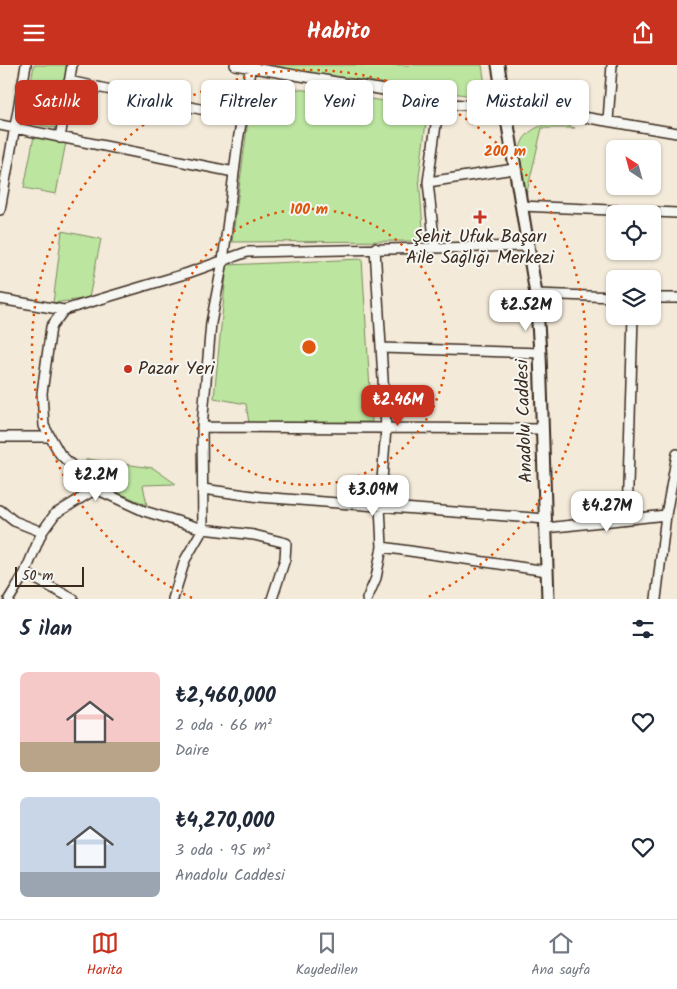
<!DOCTYPE html>
<html lang="tr">
<meta charset="utf-8">
<style>
:root{--surface:#fff;--page:#f6f6f7;--text:#1f2937;--muted:#747a83;--line:#e0e1e3;--accent:#c8321e}
body{margin:0;font-family:Kalam,sans-serif;background:var(--page);color:var(--text);height:100vh;display:flex;flex-direction:column;font-size:19px;white-space:nowrap}
*{box-sizing:border-box;margin:0}
p{font-size:16px;color:var(--muted)}
.icon{flex:none;width:28px;height:28px;fill:none;stroke:currentColor;stroke-width:2;stroke-linecap:round;stroke-linejoin:round}
.map{position:relative;height:534px;overflow:hidden}
.panel{display:flex;flex-direction:column;background:var(--surface);flex:1}
.panel>*{flex:none}
.banner{position:absolute;left:15px;top:15px;width:648px;height:45px;display:flex;gap:10px}
.needle{width:32px;rotate:324deg}
.buttons{position:absolute;left:606px;top:75px;display:grid;gap:10px}
.buttons a{display:grid;place-items:center;width:55px;height:55px;border-radius:8px;background:var(--surface);box-shadow:0 1px 4px #0004;font-size:25px}
.scale{position:absolute;left:15px;bottom:12px;width:69px;box-sizing:border-box;padding-left:5px;border:2px solid #3b2a1e;border-top:0;font-size:14px;line-height:18px;white-space:nowrap;color:#3b2a1e;-webkit-text-stroke:4px #f6f6f2;paint-order:stroke}
.price{position:absolute;translate:-50% -42px;padding:0 11px;border-radius:10px;background:#fff;color:#222;font-size:16px;line-height:32px;filter:drop-shadow(0 1px 2px #0008)}
.price::after{content:'';position:absolute;left:50%;top:30px;width:15px;height:11px;margin-left:-8px;background:inherit;clip-path:polygon(0 0,100% 0,50% 100%)}
.price.current{background:var(--accent);color:#fff}
ul{padding:0;list-style:none}
li{display:flex;align-items:center;gap:15px;height:125px;padding:0 20px}
li span{display:grid;place-items:center;flex:none;width:140px;height:100px;border-radius:8px;color:#555}
li>.icon{margin-inline-start:auto}
span .icon{width:60px;height:60px;fill:#fffc;stroke-width:1}
li b{font-size:21px}
h2{display:flex;justify-content:space-between;align-items:center;height:60px;padding:0 20px;font-size:21px}
.tag{padding:0 18px;border-radius:8px;background:var(--surface);box-shadow:0 1px 4px #0004;font-size:18px;line-height:45px}
.tag.current{background:var(--accent);color:#fff}
header{display:flex;justify-content:space-between;align-items:center;height:65px;padding:0 20px;background:var(--accent);color:#fff;font-size:22px;font-weight:700}
.dock{display:flex;justify-content:space-around;align-items:center;height:70px;border-top:1px solid var(--line);background:var(--surface);font-size:14px;color:var(--muted)}
.dock a{display:grid;justify-items:center;gap:2px}
.dock .current{color:var(--accent)}
.map>svg:first-child{display:block}
.green{fill:#bce5a0;stroke:#7c885f}
.lines{fill:none;stroke-linecap:round;stroke-linejoin:round}
.minor-casing{stroke:#3b2a1e;stroke-width:12}
.tertiary-casing{stroke:#3b2a1e;stroke-width:15}
.minor{stroke:#f6f6f2;stroke-width:9}
.tertiary{stroke:#f6f6f2;stroke-width:11}
.ring{fill:none;stroke:#df570d;stroke-width:2.5;stroke-dasharray:2.5 5}
.poi-dot{fill:#c8321e;stroke:#f6f6f2;stroke-width:2}
.labels{text-anchor:middle;dominant-baseline:central;stroke-width:4;stroke-linejoin:round;paint-order:stroke}
.poi-label{font-size:18px;fill:#3b2a1e;stroke:#f6f6f2}
.street-label{font-size:18px;fill:#3b2a1e;stroke:#f6f6f2}
.centre{fill:#df570d;stroke:#f6f6f2;stroke-width:2.5}
.ring-label{font-size:15px;text-anchor:middle;font-weight:bold;fill:#df570d;stroke:#f6f6f2;stroke-width:4;stroke-linejoin:round;paint-order:stroke}
</style>
<header><svg class="icon" aria-label="menu" viewBox="0 0 24 24"><path d="M4 6h16M4 12h16M4 18h16"/></svg>Habito<svg class="icon" aria-label="share" viewBox="0 0 24 24"><path d="M12 15V3M7 8l5-5 5 5M5 13v7h14v-7"/></svg></header>
<div class="map">
<svg width="677" height="534" viewBox="0 0 677 534">
<rect width="100%" height="100%" fill="#f3ead9"/>
<filter id="ink" filterUnits="userSpaceOnUse"><feTurbulence type="fractalNoise" baseFrequency=".02" numOctaves="2"/><feDisplacementMap in="SourceGraphic" scale="10" xChannelSelector="R" yChannelSelector="G"/><feConvolveMatrix kernelMatrix="1 2 1 2 8 2 1 2 1" color-interpolation-filters="sRGB"/></filter>
<g filter="url(#ink)">
<path class="green" d="M 34,0 L 67,0 L 56,63 L 24,57 Z
M 256,0 L 482,0 L 487,33 Z
M 253,18 L 428,42 L 419,112 L 424,176 L 232,177 Z
M 555,57 L 575,63 L 542,63 L 525,135 C 520,97 506,67 555,57 Z
M 34,71 L 66,77 L 56,129 L 24,123 Z
M 62,166 L 101,174 L 89,233 L 53,238 Z
M 362,194 L 372,357 L 249,358 L 246,339 L 214,333 L 227,200 Z
M 87,394 L 153,403 L 176,419 L 143,420 L 147,440 L 112,425 L 82,400 Z"/>
<g class="lines">
<defs>
<path id="minor" d="M 235,0 L 384,25 L 439,38 L 503,43 L 524,42 L 677,68
M 69,16 L 242,53
M 608,56 L 612,0
M 0,60 L 234,107
M 60,73 L 72,0
M 428,117 L 514,104
M 521,141 L 677,148
M 0,145 L 26,0
M 435,183 L 428,117 L 439,38
M 536,229 L 615,232
M 652,233 L 677,233
M 0,234 L 64,245 L 188,208 L 247,187 L 529,181
M 64,245 L 51,262 L 42,328 L 44,361 L 60,389 L 96,424 L 144,446 L 203,464 L 254,470 L 286,478 L 285,494 L 272,534
M 381,283 L 540,288
M 202,362 L 211,258 L 223,196 L 238,76 L 251,0
M 0,372 L 48,372
M 203,424 L 260,432 L 546,454
M 0,445 L 14,456 L 42,467
M 627,454 L 633,251
M 546,463 L 666,450
M 382,482 L 547,506
M 25,508 L 73,534
M 9,534 L 25,508 L 42,467 L 55,449 L 96,424
M 173,534 L 185,495 L 203,464 L 202,362 L 543,364
M 367,534 L 376,513 L 382,482 L 380,441 L 386,363 L 375,183
M 656,534 L 666,450 L 677,389"/>
<path id="tertiary" d="M 498,0 L 536,229 L 540,288 L 548,534"/>
</defs>
<use href="#minor" class="minor-casing"/>
<use href="#tertiary" class="tertiary-casing"/>
<use href="#minor" class="minor"/>
<use href="#tertiary" class="tertiary"/>
</g>
</g>
<g class="ring">
<circle cx="309" cy="282" r="138"/>
<path d="M192 533A277 277 0 1 1 426 533"/>
</g>
<g class="poi-dot">
<path d="M477.5 144.5h5v5h5v5h-5v5h-5v-5h-5v-5h5z"/>
<circle cx="128" cy="304" r="5"/>
</g>
<g class="labels">
<g class="poi-label">
<text x="480" y="172">Şehit Ufuk Başarı<tspan x="480" dy="21">Aile Sağlığı Merkezi</tspan></text>
<text x="138" y="304" text-anchor="start">Pazar Yeri</text>
</g>
<g class="street-label">
<text transform="translate(525 356) rotate(-92)">Anadolu Caddesi</text>
</g>
</g>
<circle cx="309" cy="282" r="8" class="centre"/>
<g class="ring-label">
<text x="505" y="91">200 m</text>
<text x="309" y="149">100 m</text>
</g>
</svg>
<div class="buttons">
<a><svg class="needle" viewBox="-14 -14 28 28"><path d="M0-13l5 13h-10z" fill="#e53935"/><path d="M0 13l5-13h-10z" fill="#747a83"/></svg></a>
<a><svg class="icon" aria-label="locate" viewBox="0 0 24 24"><circle cx="12" cy="12" r="6"/><path d="M12 2v4M12 18v4M2 12h4M18 12h4"/></svg></a>
<a><svg class="icon" aria-label="layers" viewBox="0 0 24 24"><path d="M12 4l9 5-9 5-9-5zM3 14l9 5 9-5"/></svg></a>
</div>
<div class="scale">50 m</div>
<b class="price" style="left:526px;top:267px">₺2.52M</b>
<b class="price current" style="left:398px;top:362px">₺2.46M</b>
<b class="price" style="left:96px;top:437px">₺2.2M</b>
<b class="price" style="left:373px;top:452px">₺3.09M</b>
<b class="price" style="left:607px;top:468px">₺4.27M</b>
<div class="banner">
<a class="tag current">Satılık</a>
<a class="tag">Kiralık</a>
<a class="tag">Filtreler</a>
<a class="tag">Yeni</a>
<a class="tag">Daire</a>
<a class="tag">Müstakil ev</a>
</div>
</div>
<section class="panel">
<h2>5 ilan<svg class="icon" aria-label="filters" viewBox="0 0 24 24"><path d="M4 7h16M4 17h16"/><circle cx="9" cy="7" r="2"/><circle cx="15" cy="17" r="2"/></svg></h2>
<ul>
<li><span style="background:linear-gradient(#f6c9c9 70%,#b9a48a 0)"><svg class="icon" aria-label="home" viewBox="0 0 24 24"><path d="M3 11l9-7 9 7M6 9v11h12V9"/></svg></span><div><b>₺2,460,000</b><p>2 oda · 66 m²</p><p>Daire</p></div><svg class="icon" aria-label="heart" viewBox="0 0 24 24"><path d="M12 20l-8-8c-3-5 5-10 8-4 3-6 11-1 8 4z"/></svg></li>
<li><span style="background:linear-gradient(#c9d6e8 75%,#9aa5b1 0)"><svg class="icon" aria-label="home" viewBox="0 0 24 24"><path d="M3 11l9-7 9 7M6 9v11h12V9"/></svg></span><div><b>₺4,270,000</b><p>3 oda · 95 m²</p><p>Anadolu Caddesi</p></div><svg class="icon" aria-label="heart" viewBox="0 0 24 24"><path d="M12 20l-8-8c-3-5 5-10 8-4 3-6 11-1 8 4z"/></svg></li>
</ul>
</section>
<nav class="dock">
<a class="current"><svg class="icon" aria-label="map" viewBox="0 0 24 24"><path d="M3 6l6-2 6 2 6-2v14l-6 2-6-2-6 2zM9 4v14M15 6v14"/></svg>Harita</a>
<a><svg class="icon" aria-label="saved" viewBox="0 0 24 24"><path d="M7 4h10v16l-5-4-5 4z"/></svg>Kaydedilen</a>
<a><svg class="icon" aria-label="home" viewBox="0 0 24 24"><path d="M3 11l9-7 9 7M6 9v11h12V9"/></svg>Ana sayfa</a>
</nav>
